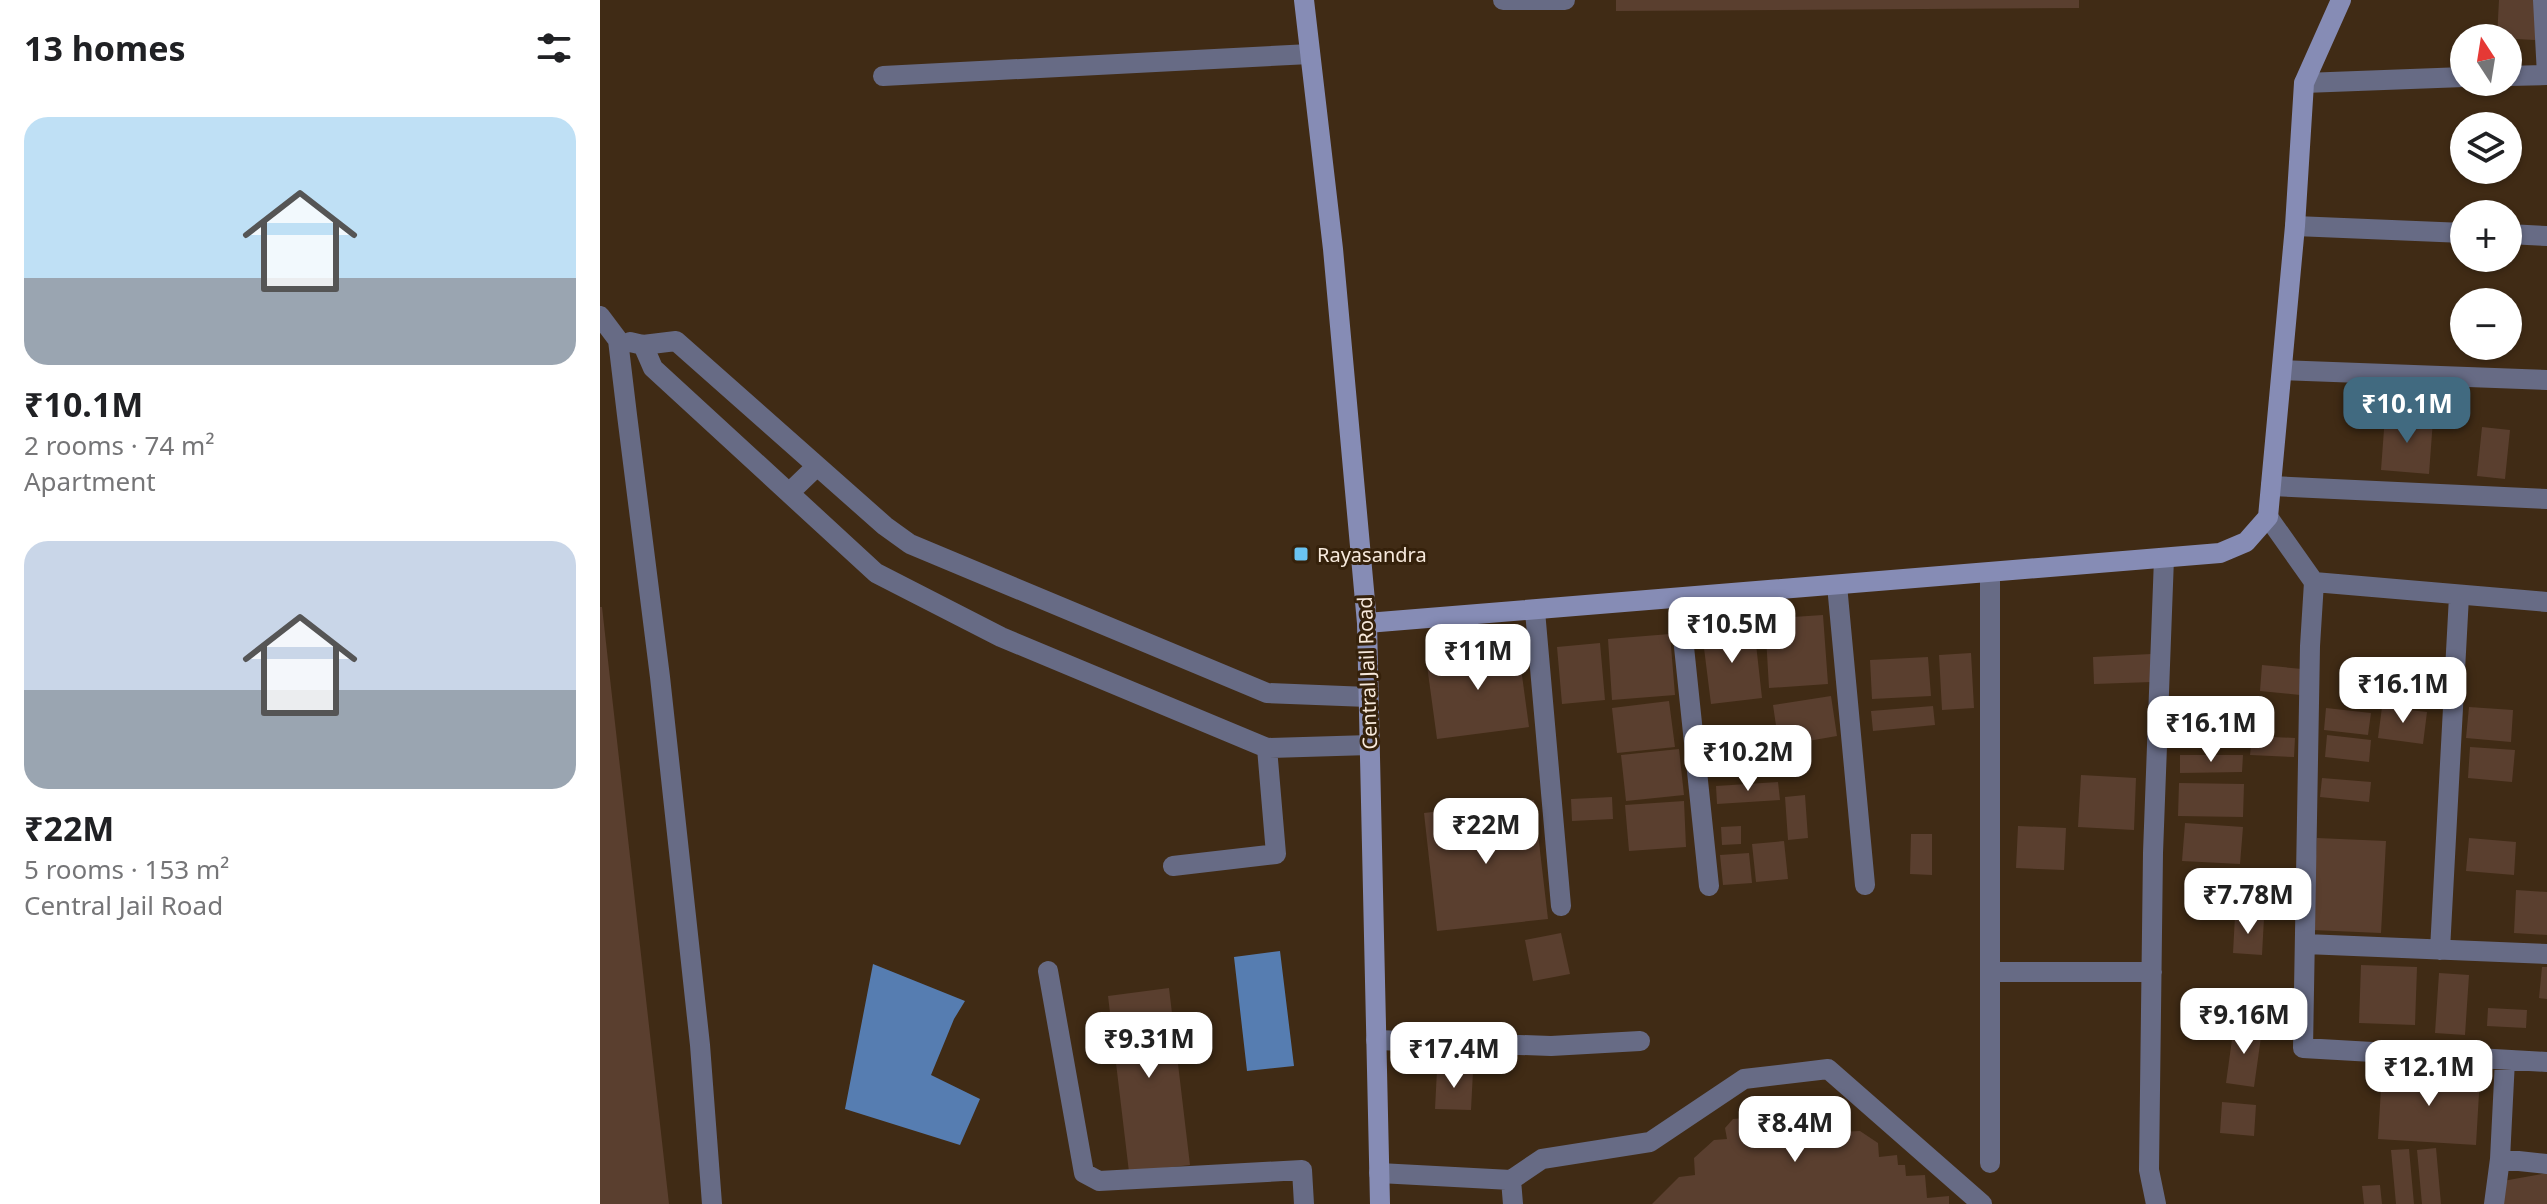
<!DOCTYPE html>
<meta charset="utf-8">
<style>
:root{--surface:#fff;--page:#f2f2f2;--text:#202124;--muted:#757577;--accent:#416a80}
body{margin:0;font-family:"Noto Sans",sans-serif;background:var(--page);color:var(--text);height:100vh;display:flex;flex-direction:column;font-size:30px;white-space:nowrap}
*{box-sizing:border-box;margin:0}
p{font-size:26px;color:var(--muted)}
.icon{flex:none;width:44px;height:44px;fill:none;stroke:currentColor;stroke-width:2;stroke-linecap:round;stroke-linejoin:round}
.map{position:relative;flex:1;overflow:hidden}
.sheet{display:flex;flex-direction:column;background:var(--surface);width:600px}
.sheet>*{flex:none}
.needle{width:52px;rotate:348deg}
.controls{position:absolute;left:1850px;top:24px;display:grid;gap:16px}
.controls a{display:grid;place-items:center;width:72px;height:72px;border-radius:50%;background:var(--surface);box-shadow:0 2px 6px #0004;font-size:40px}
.price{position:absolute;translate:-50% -68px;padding:0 18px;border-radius:16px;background:#fff;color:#222;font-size:26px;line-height:52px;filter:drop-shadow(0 2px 4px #0008)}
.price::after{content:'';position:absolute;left:50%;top:48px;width:24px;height:18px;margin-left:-12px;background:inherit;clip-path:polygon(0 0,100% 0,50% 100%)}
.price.active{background:var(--accent);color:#fff}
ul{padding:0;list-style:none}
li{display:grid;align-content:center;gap:16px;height:424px;padding:0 24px}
li span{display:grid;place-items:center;height:248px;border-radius:24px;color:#555}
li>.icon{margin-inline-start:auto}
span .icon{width:144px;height:144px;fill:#fffc;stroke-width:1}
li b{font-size:34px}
h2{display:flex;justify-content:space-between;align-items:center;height:96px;padding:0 24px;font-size:34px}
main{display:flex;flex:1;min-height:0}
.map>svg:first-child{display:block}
.water{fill:#567db1}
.building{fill:#5a3f2f}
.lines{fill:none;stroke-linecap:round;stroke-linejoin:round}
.lane{stroke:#676b85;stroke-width:20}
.street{stroke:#676b85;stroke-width:20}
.secondary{stroke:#868cb5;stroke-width:20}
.poi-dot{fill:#6ac3f1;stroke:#35210b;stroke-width:3}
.labels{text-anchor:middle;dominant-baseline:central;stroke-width:6;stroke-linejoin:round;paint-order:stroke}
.poi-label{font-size:20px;fill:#f7e9dc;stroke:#35210b;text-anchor:start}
.street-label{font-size:20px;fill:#f7e9dc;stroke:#35210b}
</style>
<main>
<section class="sheet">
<h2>13 homes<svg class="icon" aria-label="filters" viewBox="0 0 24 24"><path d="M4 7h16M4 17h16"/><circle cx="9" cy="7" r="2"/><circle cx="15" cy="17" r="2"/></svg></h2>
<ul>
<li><span style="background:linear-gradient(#bfe0f5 65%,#9aa5b1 0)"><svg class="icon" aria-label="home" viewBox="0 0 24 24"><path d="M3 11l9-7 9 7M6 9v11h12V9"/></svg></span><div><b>₹10.1M</b><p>2 rooms · 74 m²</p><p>Apartment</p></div></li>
<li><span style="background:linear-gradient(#c9d6e8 60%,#9aa5b1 0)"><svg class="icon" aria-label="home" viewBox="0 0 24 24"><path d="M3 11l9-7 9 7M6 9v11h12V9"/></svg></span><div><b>₹22M</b><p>5 rooms · 153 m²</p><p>Central Jail Road</p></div></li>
</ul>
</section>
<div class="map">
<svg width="1947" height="1204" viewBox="0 0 1947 1204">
<rect width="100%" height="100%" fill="#402b15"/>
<path class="water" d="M 680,951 L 694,1066 L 647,1071 L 634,957 Z
M 273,964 L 365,1001 L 354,1019 L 331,1075 L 380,1099 L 360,1145 L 245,1109 Z"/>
<path class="building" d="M 1016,0 L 1479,0 L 1479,8 L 1016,11 Z
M 1899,0 L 1936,0 L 1935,40 L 1897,38 Z
M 1785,416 L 1833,420 L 1829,474 L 1781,470 Z
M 1882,427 L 1910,430 L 1905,479 L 1877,476 Z
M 0,607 L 2,607 L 69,1204 L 0,1204 Z
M 1223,615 L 1228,684 L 1169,688 L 1165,619 Z
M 1154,626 L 1162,698 L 1111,704 L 1102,632 Z
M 1070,634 L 1075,695 L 1012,700 L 1008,639 Z
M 1000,643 L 1005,700 L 962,704 L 957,647 Z
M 918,646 L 929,727 L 837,739 L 826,658 Z
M 1371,653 L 1374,708 L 1342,710 L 1339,655 Z
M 1551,654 L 1552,682 L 1494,684 L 1493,657 Z
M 1328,657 L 1331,696 L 1272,699 L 1270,660 Z
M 1662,665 L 1702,669 L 1700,695 L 1660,691 Z
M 1231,696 L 1237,736 L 1179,746 L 1173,705 Z
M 1069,701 L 1075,747 L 1017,753 L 1012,708 Z
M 1333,706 L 1335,725 L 1273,731 L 1271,711 Z
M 1782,707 L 1827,712 L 1823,744 L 1778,738 Z
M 1869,707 L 1913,710 L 1911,742 L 1866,738 Z
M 1726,708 L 1771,713 L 1768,735 L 1724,730 Z
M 1727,735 L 1771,740 L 1769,762 L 1725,757 Z
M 1652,736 L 1695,738 L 1694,757 L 1650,755 Z
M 1870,747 L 1915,750 L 1912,782 L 1868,778 Z
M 1079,749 L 1084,795 L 1026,801 L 1021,755 Z
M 1580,755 L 1643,755 L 1642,772 L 1580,773 Z
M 1481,775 L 1536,778 L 1534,830 L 1478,827 Z
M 1722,778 L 1771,782 L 1769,802 L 1720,797 Z
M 1178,782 L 1180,800 L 1117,804 L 1116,786 Z
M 1579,783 L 1644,784 L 1643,817 L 1578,816 Z
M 1205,795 L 1208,838 L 1188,840 L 1185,797 Z
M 1012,797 L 1013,819 L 972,821 L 971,799 Z
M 934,800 L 948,919 L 837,931 L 824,813 Z
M 1084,801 L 1086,847 L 1029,851 L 1025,805 Z
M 1585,823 L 1643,827 L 1640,864 L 1582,861 Z
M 1141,826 L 1141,844 L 1122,845 L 1121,827 Z
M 1418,826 L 1466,828 L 1464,870 L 1416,868 Z
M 1311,834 L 1332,834 L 1332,875 L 1310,874 Z
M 1717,838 L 1786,841 L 1781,933 L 1712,930 Z
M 1869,838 L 1916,842 L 1914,875 L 1866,871 Z
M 1184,841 L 1188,879 L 1156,882 L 1152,844 Z
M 1149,853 L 1152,883 L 1123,885 L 1120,855 Z
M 1916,890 L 1947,892 L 1947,935 L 1914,933 Z
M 1635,916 L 1664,918 L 1662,955 L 1633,953 Z
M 961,933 L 970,974 L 933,981 L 925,940 Z
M 1761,965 L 1817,967 L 1815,1025 L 1759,1023 Z
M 1942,967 L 1947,967 L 1947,999 L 1939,998 Z
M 1839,973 L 1869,975 L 1865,1035 L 1835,1033 Z
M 569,988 L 590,1165 L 529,1172 L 508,996 Z
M 1634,1002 L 1686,1007 L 1684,1025 L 1632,1020 Z
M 1888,1008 L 1927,1010 L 1926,1028 L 1887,1026 Z
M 1634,1025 L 1662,1030 L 1654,1087 L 1626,1083 Z
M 837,1070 L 873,1071 L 871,1110 L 835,1109 Z
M 1782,1072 L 1880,1076 L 1876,1145 L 1778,1139 Z
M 1221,1098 L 1222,1114 L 1236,1113 L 1237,1132 L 1260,1131 L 1278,1143 L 1279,1157 L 1297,1155 L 1298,1165 L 1305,1165 L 1306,1176 L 1325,1175 L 1327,1198 L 1349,1196 L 1349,1204 L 1052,1204 L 1079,1177 L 1095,1175 L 1094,1158 L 1114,1140 L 1127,1139 L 1125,1128 L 1133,1119 L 1146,1118 L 1144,1104 Z
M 1622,1102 L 1656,1105 L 1654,1136 L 1620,1133 Z
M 1836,1148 L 1841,1204 L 1822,1204 L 1817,1150 Z
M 1809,1149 L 1814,1204 L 1796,1204 L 1791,1150 Z
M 1947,1173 L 1947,1204 L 1904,1204 L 1903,1181 Z
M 1780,1185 L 1782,1204 L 1764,1204 L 1762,1186 Z"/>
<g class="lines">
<path class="lane" d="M 903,0 L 965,0
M 779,1173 L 911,1180 L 942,1159 L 1050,1142 L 1144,1079 L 1228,1069 L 1382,1204
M 911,1180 L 913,1204"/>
<path class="street" d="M 1943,0 L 1947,75
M 283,76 L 710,54
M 1908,76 L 1947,75
M 1704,83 L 1864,77
M 1695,226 L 1864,233
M 1908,234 L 1947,236
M 0,316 L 18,340 L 27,415 L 60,677 L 100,1045 L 112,1204
M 30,342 L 43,345 L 76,341 L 285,526 L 310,544 L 667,693 L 768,697
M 43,345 L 53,368 L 276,573 L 401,637 L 667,748 L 770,745
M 1682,370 L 1947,380
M 1671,486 L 1947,499
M 189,493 L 217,466
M 1668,517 L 1714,582 L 1947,602
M 1714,582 L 1710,646 L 1703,1048 L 1947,1062
M 1237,585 L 1265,885
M 1079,599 L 1109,886
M 935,611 L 961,906
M 573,866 L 676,854 L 667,748
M 1705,944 L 1947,954
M 1840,950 L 1859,596
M 448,971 L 484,1173 L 499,1181 L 702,1170 L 704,1204
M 1390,972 L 1552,972
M 776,1040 L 951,1046 L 1040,1041
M 1900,1159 L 1947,1164
M 1390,1163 L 1390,573
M 1556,1204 L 1549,1170 L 1553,853 L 1564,558
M 1894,1204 L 1900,1159 L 1905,1060"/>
<path class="secondary" d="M 704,0 L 733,249 L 767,623 L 780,1204
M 767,623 L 1620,553 L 1646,542 L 1668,517 L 1695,226 L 1704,83 L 1741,0"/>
</g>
<rect class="poi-dot" x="693" y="546" width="16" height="16" rx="4"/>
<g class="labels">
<g class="poi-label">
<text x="717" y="554">Rayasandra</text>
</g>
<g class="street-label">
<text transform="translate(767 673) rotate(-92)">Central Jail Road</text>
</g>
</g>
</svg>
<div class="controls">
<a><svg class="needle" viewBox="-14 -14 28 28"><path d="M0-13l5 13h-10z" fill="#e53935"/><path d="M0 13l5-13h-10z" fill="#757577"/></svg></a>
<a><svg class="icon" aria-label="layers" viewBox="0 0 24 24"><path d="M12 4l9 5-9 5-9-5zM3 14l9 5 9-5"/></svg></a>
<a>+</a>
<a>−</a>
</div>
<b class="price active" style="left:1807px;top:445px">₹10.1M</b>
<b class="price" style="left:1132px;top:665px">₹10.5M</b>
<b class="price" style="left:878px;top:692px">₹11M</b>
<b class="price" style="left:1803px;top:725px">₹16.1M</b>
<b class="price" style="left:1611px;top:764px">₹16.1M</b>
<b class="price" style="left:1148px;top:793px">₹10.2M</b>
<b class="price" style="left:886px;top:866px">₹22M</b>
<b class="price" style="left:1648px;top:936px">₹7.78M</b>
<b class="price" style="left:1644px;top:1056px">₹9.16M</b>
<b class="price" style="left:549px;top:1080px">₹9.31M</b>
<b class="price" style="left:854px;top:1090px">₹17.4M</b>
<b class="price" style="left:1829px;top:1108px">₹12.1M</b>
<b class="price" style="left:1195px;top:1164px">₹8.4M</b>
</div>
</main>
